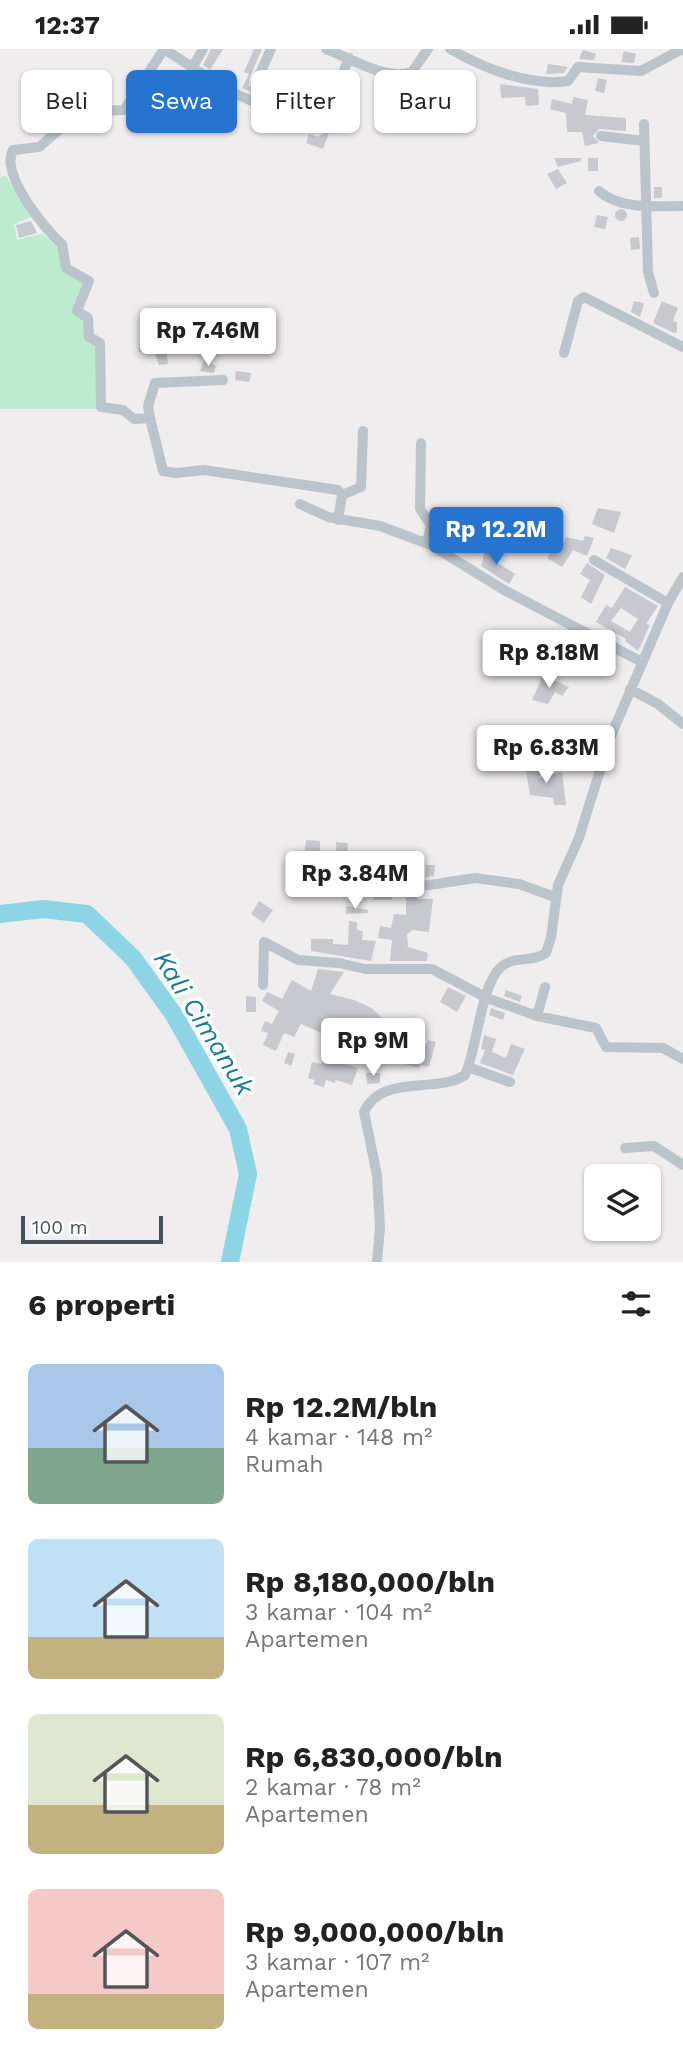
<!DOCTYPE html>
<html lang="id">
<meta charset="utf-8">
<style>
:root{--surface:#fff;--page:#f6f6f6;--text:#222;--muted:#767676;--accent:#2673d0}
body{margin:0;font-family:"Work Sans",sans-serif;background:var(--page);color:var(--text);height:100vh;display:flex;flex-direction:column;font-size:26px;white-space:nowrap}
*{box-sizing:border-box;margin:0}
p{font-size:23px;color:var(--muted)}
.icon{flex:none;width:38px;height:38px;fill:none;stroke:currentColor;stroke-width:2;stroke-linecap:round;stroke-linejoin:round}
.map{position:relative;height:1213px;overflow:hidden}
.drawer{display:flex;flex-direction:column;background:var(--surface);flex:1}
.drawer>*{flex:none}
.guide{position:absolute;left:21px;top:21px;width:642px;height:63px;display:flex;gap:14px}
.tools{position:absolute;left:584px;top:1115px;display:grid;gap:14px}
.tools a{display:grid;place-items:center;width:77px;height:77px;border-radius:10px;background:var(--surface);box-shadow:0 2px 5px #0004;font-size:35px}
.scale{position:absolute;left:21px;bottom:18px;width:142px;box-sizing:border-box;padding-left:7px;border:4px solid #465059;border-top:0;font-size:19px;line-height:24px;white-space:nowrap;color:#465059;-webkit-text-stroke:5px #fff;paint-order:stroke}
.price{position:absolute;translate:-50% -60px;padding:0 16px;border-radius:7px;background:#fff;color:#222;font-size:23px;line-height:46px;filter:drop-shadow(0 2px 4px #0008)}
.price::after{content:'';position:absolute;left:50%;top:42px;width:21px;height:16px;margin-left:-10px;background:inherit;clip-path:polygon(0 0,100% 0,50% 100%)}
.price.active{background:var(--accent);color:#fff}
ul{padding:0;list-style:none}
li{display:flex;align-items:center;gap:21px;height:175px;padding:0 28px}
li span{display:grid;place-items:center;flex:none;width:196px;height:140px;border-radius:10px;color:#555}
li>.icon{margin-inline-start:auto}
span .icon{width:84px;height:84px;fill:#fffc;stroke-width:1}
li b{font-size:30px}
h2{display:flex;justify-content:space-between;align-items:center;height:84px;padding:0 28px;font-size:30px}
.tag{padding:0 24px;border-radius:10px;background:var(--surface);box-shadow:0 2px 5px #0004;font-size:24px;line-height:63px}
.tag.active{background:var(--accent);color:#fff}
.status{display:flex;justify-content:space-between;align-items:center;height:49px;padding:0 35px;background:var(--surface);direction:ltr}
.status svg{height:19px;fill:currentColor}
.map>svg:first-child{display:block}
.green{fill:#bdebce}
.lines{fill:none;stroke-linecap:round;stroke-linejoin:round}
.river{stroke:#8dd4e5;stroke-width:18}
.building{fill:#c7c9cf;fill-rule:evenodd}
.minor{stroke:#bcc4cb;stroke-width:10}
.labels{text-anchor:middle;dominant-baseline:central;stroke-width:7;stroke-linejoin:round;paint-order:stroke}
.water-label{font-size:26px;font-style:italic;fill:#167c95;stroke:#fff}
</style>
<div class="status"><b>12:37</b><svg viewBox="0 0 49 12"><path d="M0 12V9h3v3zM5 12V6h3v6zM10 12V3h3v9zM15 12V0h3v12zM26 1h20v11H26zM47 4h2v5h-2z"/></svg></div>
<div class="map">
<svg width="683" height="1213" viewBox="0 0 683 1213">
<rect width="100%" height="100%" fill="#efeded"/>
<path class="green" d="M 6,127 L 31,168 L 14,175 L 17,191 L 42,185 L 60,199 L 63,221 L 85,234 L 73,263 C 105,282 97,327 98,360 L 0,360 L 0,128 Z"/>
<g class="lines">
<path class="river" d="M 0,865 L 43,860 L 87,865 L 133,909 L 174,966 L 238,1080 L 248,1125 L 230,1213"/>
</g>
<path class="building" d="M 211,0 L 223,0 L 210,21 L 203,16 Z
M 254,0 L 262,0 L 249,30 L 249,37 L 255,41 L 253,44 L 242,39 L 249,25 L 244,23 Z
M 583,1 L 596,5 L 594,11 L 579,10 Z
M 624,2 L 636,5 L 634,14 L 621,13 Z
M 548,15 L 568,18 L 567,19 L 564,24 L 546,25 Z
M 598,29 L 607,31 L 604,44 L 595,42 Z
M 500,35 L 538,40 L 539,56 L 526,57 L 525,48 L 501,49 Z
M 272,42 L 280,45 L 280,50 L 284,51 L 283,57 L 269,51 Z
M215 55a7 7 0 1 1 14 0a7 7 0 1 1-14 0Z
M 573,48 L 588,51 L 585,66 L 626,69 L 626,82 L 599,80 L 593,87 L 599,94 L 585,97 L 582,83 L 567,83 L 566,64 L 550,60 L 552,50 L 572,55 Z
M 334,67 L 340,69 L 335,85 L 329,84 L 323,100 L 306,94 L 309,85 L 318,88 L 327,82 Z
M 554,109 L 581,109 L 581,112 L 558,118 Z
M 588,109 L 598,109 L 598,122 L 588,122 Z
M 558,120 L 567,134 L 556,140 L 547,125 Z
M 654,138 L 662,138 L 662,149 L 654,149 Z
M615 166a6 6 0 1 1 12 0a6 6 0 1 1-12 0Z
M 597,166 L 608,168 L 605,180 L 594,178 Z
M 31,172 L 37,184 L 19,189 L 16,176 Z
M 639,188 L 640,200 L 631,201 L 630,189 Z
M 634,252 L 644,254 L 640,268 L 631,263 Z
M 662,252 L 678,259 L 673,272 L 677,273 L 677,283 L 674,284 L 653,274 Z
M 142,283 L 153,284 L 153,297 L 166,296 L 168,315 L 159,316 L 155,304 L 139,303 L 139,298 L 144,298 Z
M 204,312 L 216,317 L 214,324 L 200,322 Z
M 236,322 L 251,324 L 249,333 L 235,331 Z
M 598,459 L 621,463 L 614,484 L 592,475 Z
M 585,487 L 594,489 L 587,507 L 573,501 L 562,518 L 547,509 L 555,497 L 561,501 L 566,488 L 583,492 Z
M 611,499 L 632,506 L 625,520 L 606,509 Z
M 485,502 L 499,504 L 496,513 L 515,525 L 509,535 L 481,517 Z
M 587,514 L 605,526 L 591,555 L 581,548 L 590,531 L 580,525 Z
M 625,538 L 658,557 L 646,575 L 650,576 L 638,602 L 625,592 L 626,590 L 596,573 L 606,556 L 612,559 ZM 621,559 L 638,570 L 630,583 L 611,572 Z
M 543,626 L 569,638 L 562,647 L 555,643 L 548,655 L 532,651 Z
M 564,684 L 584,690 L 578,705 L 560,696 Z
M 539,715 L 540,729 L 562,723 L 566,756 L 554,756 L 553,749 L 530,746 L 525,716 Z
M 306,791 L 320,792 L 320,832 L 301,830 Z
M 336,793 L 348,794 L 347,808 L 351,808 L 352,818 L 337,819 Z
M 426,816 L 435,816 L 434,827 L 425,828 Z
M 406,844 L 417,844 L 417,850 L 433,850 L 429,883 L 412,881 L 407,886 L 408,898 L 428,904 L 427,912 L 390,912 L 392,891 L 378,889 L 380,877 L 391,879 L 394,865 L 406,866 Z
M 373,845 L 392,845 L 392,851 L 373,851 Z
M 259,852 L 273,861 L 264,874 L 251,865 Z
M 346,857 L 368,861 L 368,864 L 346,865 Z
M 349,872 L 357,873 L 357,881 L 363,882 L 362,891 L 376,892 L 371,912 L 311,902 L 311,890 L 333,890 L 333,895 L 348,896 Z
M 318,920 L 344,923 L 330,945 L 354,951 L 372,959 L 383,970 L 400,977 L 394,990 L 369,981 L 361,995 L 346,986 L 344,990 L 329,983 L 328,987 L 301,975 L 294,988 L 284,984 L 276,1002 L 263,996 L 268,984 L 261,982 L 265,972 L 272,975 L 279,962 L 262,952 L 267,943 L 282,950 L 292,931 L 311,942 Z
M 448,938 L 466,947 L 457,963 L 440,953 Z
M 506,941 L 522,947 L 520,953 L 504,947 Z
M 246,947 L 256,948 L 256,963 L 246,963 Z
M 491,959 L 505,964 L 503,971 L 489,966 Z
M 484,986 L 496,990 L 492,1003 L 506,1009 L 511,995 L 525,1000 L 513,1026 L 480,1014 L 485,1001 L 481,1000 Z
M 428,991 L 436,993 L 429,1018 L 420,1016 L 419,1019 L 391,1011 L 395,994 L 424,1001 Z
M 288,1003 L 295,1005 L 291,1017 L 284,1014 Z
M 324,1009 L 358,1019 L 352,1036 L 336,1031 L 334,1034 L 326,1031 L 324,1038 L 313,1035 L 315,1031 L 308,1029 L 312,1013 L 321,1015 Z
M 366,1024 L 380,1024 L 380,1034 L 367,1035 Z"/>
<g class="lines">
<path class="minor" d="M 164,0 L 124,61 L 80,63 L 39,98 L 13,101 C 0,125 45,181 62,195 L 66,219 L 89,232 L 77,262 L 88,269 L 89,288 L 100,294 L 101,358 L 123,361 L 134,370 L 150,369 L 163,422 L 176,424 L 204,421 L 338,441 L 342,446 L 338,471
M 164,0 L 229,42 L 314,79 L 322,76 L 349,9
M 326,0 C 350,9 386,32 412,23 L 428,0
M 450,0 C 483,19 530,38 568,32 L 578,18 L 641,22 L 682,0
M 192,19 L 203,0
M 256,33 L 271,0
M 644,75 L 648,223 L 654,244
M 601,87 L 644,92
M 599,142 C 620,161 656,157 683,157
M 564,304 L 578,252 L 584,248 L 683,298
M 150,369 L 148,357 L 155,334 L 223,331
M 421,394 L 420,460 L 431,476 L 427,494
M 342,446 L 361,438 L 363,382
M 300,455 L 328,468 L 380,477 L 431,496 L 504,541 L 642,613
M 594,511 L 668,554
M 630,640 L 658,655 L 683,675
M 352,838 L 430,836 L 475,829 L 519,835 L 555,848
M 263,936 L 264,893 L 298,911 L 339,914 L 365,920 L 432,920 L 487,949 L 537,967 L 596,979 L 606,998 L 663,999 L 683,1010
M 537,967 L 545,938
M 468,1018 L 510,1033
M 625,1099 L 654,1097 L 683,1116
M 377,1213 L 380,1178 L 377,1126 L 364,1063 C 382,1024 437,1045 465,1026 C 477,1000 481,935 501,918 C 514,906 532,914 546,904 L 551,889 L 558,836 L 579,789 L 610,689 L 668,554 L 683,528"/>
</g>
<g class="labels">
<g class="water-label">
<text transform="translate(204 974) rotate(58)">Kali Cimanuk</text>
</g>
</g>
</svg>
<div class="tools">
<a><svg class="icon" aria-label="layers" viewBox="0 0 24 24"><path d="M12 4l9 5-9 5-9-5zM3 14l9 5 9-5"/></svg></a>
</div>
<div class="scale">100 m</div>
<b class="price" style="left:208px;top:319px">Rp 7.46M</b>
<b class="price active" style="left:496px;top:518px">Rp 12.2M</b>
<b class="price" style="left:549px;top:641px">Rp 8.18M</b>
<b class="price" style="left:546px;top:736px">Rp 6.83M</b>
<b class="price" style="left:355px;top:862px">Rp 3.84M</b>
<b class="price" style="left:373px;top:1029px">Rp 9M</b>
<div class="guide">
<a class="tag">Beli</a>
<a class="tag active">Sewa</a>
<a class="tag">Filter</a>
<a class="tag">Baru</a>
</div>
</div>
<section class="drawer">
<h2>6 properti<svg class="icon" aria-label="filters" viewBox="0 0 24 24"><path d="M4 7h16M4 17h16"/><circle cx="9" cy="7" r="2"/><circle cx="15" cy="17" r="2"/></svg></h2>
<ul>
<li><span style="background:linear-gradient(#a9c7e8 60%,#7fa58c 0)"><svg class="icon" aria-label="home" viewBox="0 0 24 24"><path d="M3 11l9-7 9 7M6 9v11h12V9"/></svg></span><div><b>Rp 12.2M/bln</b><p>4 kamar · 148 m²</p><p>Rumah</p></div></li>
<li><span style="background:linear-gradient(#bfe0f5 70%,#c2b280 0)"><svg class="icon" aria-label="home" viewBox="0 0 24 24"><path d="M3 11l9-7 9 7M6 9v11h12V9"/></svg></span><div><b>Rp 8,180,000/bln</b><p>3 kamar · 104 m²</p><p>Apartemen</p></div></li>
<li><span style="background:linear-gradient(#dfe7d0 65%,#c2b280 0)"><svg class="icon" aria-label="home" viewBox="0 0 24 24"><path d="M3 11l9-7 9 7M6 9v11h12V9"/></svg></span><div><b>Rp 6,830,000/bln</b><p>2 kamar · 78 m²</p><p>Apartemen</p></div></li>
<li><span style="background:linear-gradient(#f6c9c9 75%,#c2b280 0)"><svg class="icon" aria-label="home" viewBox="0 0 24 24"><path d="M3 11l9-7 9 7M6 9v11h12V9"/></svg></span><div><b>Rp 9,000,000/bln</b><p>3 kamar · 107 m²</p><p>Apartemen</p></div></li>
</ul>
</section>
